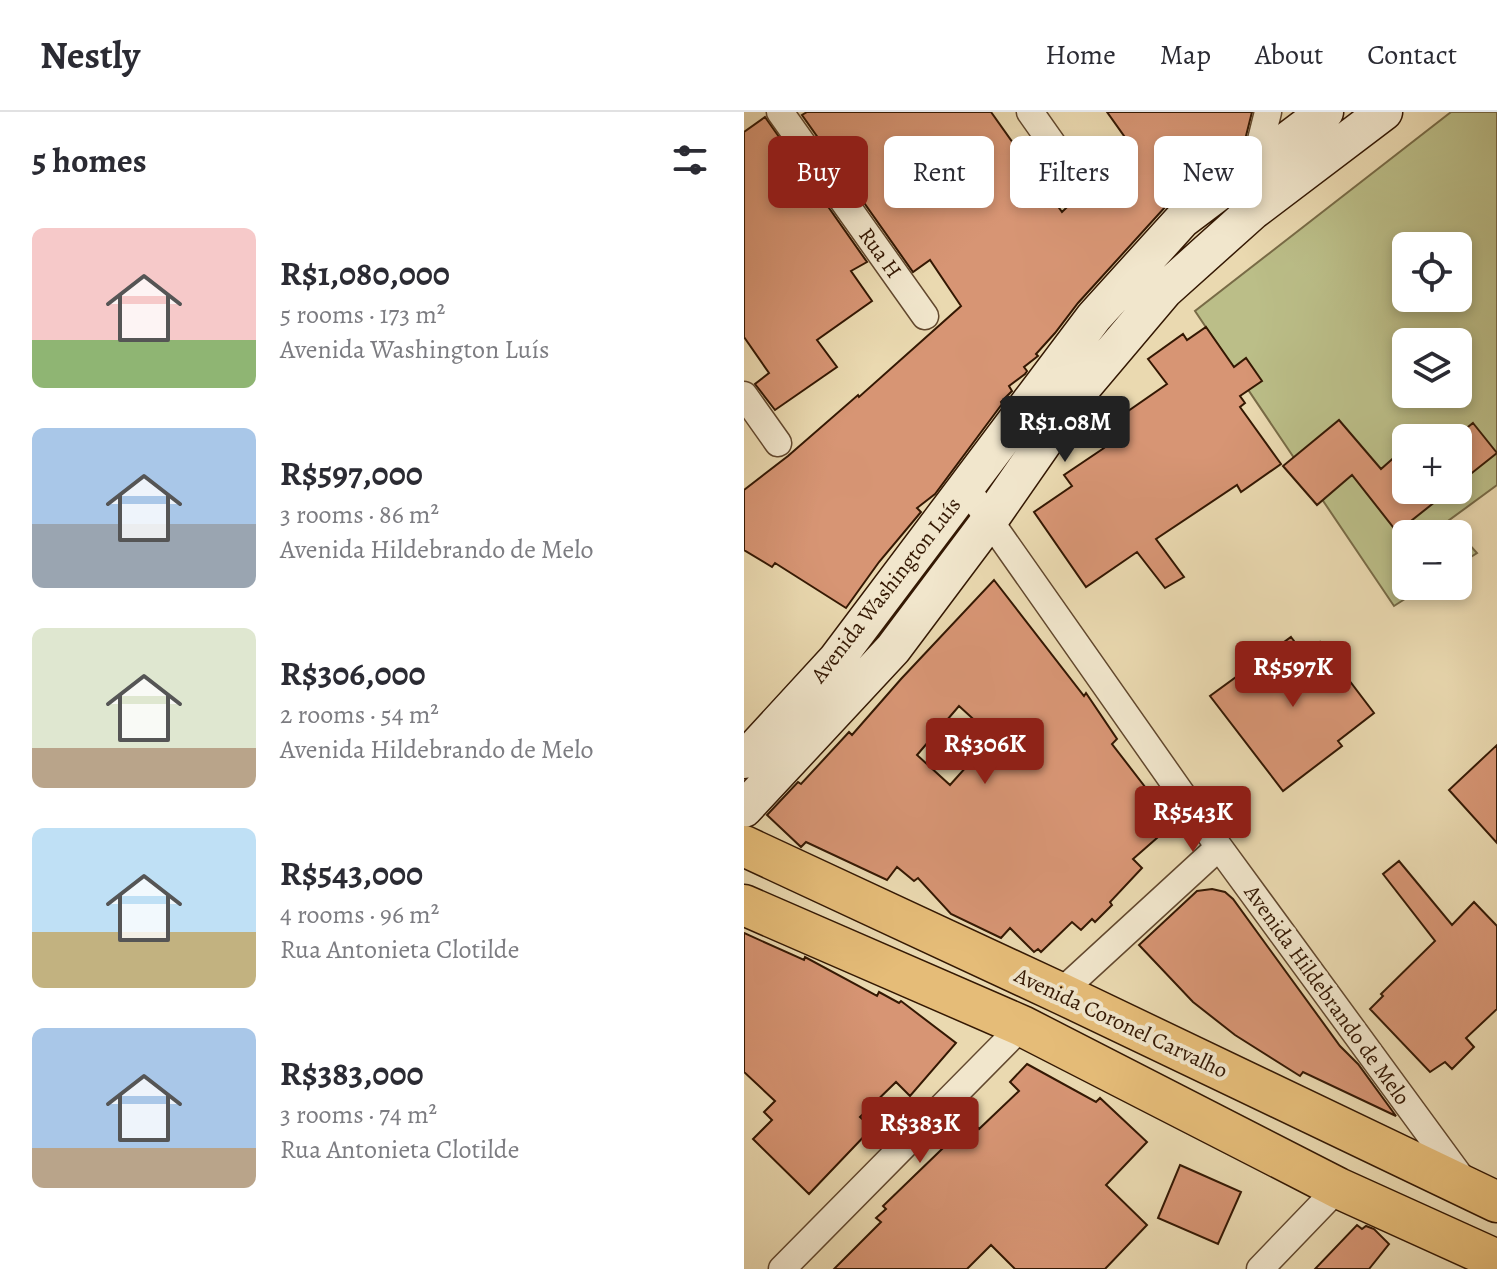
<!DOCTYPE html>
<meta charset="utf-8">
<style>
:root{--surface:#fff;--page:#f7f7f7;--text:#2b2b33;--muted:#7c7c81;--line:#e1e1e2;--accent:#8f2418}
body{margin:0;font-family:Alegreya,serif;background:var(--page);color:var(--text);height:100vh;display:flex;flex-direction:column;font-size:30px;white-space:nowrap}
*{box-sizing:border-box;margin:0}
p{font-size:26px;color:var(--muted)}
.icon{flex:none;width:44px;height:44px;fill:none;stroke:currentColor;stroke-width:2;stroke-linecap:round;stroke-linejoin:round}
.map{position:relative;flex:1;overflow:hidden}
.sheet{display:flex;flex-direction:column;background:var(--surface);width:744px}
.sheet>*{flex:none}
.guide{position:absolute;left:24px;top:24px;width:608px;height:72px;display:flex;gap:16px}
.fabs{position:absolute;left:648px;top:120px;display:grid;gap:16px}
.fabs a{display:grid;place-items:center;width:80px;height:80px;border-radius:12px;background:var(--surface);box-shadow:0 4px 12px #0003;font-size:40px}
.price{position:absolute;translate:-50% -68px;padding:0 18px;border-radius:8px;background:var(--accent);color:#fff;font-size:26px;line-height:52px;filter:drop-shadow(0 2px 4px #0008)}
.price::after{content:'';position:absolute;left:50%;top:48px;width:24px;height:18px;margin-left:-12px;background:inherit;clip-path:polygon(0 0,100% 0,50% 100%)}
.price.current{background:#222;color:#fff}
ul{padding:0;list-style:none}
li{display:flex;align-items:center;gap:24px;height:200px;padding:0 32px}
li span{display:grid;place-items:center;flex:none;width:224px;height:160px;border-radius:12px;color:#555}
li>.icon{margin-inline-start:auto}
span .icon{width:96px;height:96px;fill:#fffc;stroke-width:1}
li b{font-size:34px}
h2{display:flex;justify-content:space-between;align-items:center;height:96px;padding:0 32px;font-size:34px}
.tag{padding:0 28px;border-radius:12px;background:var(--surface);box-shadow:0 4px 12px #0003;font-size:28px;line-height:72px}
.tag.current{background:var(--accent);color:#fff}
header{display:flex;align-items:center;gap:48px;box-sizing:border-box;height:112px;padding:0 40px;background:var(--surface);border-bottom:2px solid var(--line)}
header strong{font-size:38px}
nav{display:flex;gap:44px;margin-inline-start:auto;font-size:28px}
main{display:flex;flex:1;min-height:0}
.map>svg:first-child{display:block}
.green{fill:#bbbe88;stroke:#786b46;stroke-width:2;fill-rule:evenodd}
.building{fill:#d79574;stroke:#341803;stroke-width:2;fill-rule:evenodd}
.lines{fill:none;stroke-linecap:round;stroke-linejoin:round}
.street-casing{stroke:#62482e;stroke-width:29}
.secondary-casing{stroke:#341803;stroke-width:39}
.primary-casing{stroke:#341803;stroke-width:43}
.street{stroke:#f1e6cc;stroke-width:26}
.secondary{stroke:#f1e6cc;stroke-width:36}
.primary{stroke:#e5bc78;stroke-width:40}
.labels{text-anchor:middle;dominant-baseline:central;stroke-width:8;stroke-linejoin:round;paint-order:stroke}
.street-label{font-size:22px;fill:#341803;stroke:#f1e6cc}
</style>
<header>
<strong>Nestly</strong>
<nav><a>Home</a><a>Map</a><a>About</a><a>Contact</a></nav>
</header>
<main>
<section class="sheet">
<h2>5 homes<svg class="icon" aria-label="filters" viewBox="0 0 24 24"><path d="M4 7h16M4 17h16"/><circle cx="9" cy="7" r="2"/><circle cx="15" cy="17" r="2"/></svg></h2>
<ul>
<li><span style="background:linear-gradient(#f6c9c9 70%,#8fb573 0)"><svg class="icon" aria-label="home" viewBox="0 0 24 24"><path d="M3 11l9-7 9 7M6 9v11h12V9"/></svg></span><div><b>R$1,080,000</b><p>5 rooms · 173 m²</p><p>Avenida Washington Luís</p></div></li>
<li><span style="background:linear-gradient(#a9c7e8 60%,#9aa5b1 0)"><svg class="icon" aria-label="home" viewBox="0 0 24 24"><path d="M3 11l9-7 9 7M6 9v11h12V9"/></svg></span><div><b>R$597,000</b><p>3 rooms · 86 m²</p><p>Avenida Hildebrando de Melo</p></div></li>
<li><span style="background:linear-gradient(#dfe7d0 75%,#b9a48a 0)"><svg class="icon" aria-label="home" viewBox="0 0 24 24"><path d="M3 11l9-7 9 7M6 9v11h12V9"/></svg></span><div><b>R$306,000</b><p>2 rooms · 54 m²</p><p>Avenida Hildebrando de Melo</p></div></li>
<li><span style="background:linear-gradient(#bfe0f5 65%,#c2b280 0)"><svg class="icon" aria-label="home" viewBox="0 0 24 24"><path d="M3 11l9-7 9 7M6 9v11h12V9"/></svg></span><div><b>R$543,000</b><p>4 rooms · 96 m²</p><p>Rua Antonieta Clotilde</p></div></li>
<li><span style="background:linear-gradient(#a9c7e8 75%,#b9a48a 0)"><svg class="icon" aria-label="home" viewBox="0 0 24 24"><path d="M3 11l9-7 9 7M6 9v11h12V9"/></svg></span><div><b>R$383,000</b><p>3 rooms · 74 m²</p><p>Rua Antonieta Clotilde</p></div></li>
</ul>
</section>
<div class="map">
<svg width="753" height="1157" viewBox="0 0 753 1157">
<rect width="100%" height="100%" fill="#ead9b0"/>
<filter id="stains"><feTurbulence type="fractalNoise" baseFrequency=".0025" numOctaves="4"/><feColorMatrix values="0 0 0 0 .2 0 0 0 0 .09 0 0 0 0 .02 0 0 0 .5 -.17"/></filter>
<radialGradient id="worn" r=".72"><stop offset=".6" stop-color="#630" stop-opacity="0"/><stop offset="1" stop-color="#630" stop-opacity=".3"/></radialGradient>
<path class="green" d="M 707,0 L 753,0 L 753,373 L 704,409 L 733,441 L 714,453 L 714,422 L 662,422 L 662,474 L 681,474 L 650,494 L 451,199 ZM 662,134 L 714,134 L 714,186 L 662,186 ZM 662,230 L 714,230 L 714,282 L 662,282 ZM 662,326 L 714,326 L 714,378 L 662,378 Z"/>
<path class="building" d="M 63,0 L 247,0 L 318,100 L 364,56 L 343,29 L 385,31 L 363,0 L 508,0 L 499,36 L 422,94 L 334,191 L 311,221 L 292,242 L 294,244 L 280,255 L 283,259 L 281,262 L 265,274 L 268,279 L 257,290 L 258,292 L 191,382 L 173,396 L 177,400 L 135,450 L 102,496 L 31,451 L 28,455 L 0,438 L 0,378 L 44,344 L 114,283 L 115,285 L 217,194 L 186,148 L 169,160 L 58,3 Z
M 21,5 L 123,150 L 107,159 L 128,189 L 73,228 L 93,255 L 31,298 L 11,272 L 25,261 L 0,225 L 0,20 Z
M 462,215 L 490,255 L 502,246 L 518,269 L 496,284 L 501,291 L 496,295 L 537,352 L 497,380 L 493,373 L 412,427 L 440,465 L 421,476 L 393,440 L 342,475 L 290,400 L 328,374 L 320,363 L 360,336 L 351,322 L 423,272 L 404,247 L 439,222 L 443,228 Z
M 595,308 L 637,357 L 662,335 L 662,378 L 706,378 L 653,420 L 608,363 L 573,393 L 539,354 Z
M 729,311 L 753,341 L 714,372 L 714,323 Z
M 250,468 L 340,584 L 342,581 L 373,627 L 368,632 L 405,680 L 407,679 L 430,711 L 389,747 L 398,756 L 366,790 L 368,793 L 351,810 L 348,807 L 337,818 L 328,810 L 297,840 L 294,837 L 290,840 L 266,816 L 257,826 L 207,802 L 174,766 L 170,769 L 153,755 L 143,768 L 62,730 L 57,735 L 23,703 L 54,670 L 57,672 L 105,620 L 108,623 L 157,567 ZM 215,594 L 249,625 L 206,673 L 173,643 Z
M 547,525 L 560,542 L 576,530 L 630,601 L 594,629 L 598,634 L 539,679 L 466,584 Z
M 753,633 L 753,731 L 705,678 Z
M 655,749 L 708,813 L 730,790 L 753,814 L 753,897 L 722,926 L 730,935 L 708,957 L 701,950 L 686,960 L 626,897 L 639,884 L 637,882 L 691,829 L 639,762 Z
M 468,777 L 481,780 L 489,787 L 596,934 L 614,952 L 652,1004 L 559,960 L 556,964 L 491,923 L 449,890 L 395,833 L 453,779 Z
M 0,821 L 60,848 L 61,845 L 133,884 L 135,880 L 155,891 L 157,889 L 212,931 L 166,984 L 152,970 L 116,1005 L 128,1016 L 65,1082 L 9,1027 L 28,1008 L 20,1000 L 31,989 L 0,960 Z
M 283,952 L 352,990 L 356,986 L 403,1030 L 362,1073 L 403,1113 L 361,1157 L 271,1157 L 247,1133 L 223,1157 L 90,1157 L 137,1110 L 132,1106 L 142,1097 L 139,1094 L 227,1009 L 235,1017 L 275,979 L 266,970 Z
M 436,1053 L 497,1080 L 474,1132 L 414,1106 Z
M 613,1113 L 618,1117 L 622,1114 L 630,1117 L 645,1132 L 625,1157 L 571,1157 Z"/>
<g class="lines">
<defs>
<path id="street" d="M 36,0 L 181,204
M 286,0 L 310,34
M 511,52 L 524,0
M 0,283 L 34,331
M 222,375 L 475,735 L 721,1071
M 316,881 L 475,735
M 38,1157 L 278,914
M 516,1157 L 594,1076"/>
<path id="secondary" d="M 0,648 L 92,548 L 350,205 L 438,108 L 581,0
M 0,697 L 149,537 L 245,409 L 334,281 L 421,178 L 508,100 L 640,0"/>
<path id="primary" d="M 0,734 L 316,881 L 753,1090
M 0,793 L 278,914 L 594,1076 L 753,1148"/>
</defs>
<use href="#street" class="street-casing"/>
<use href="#secondary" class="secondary-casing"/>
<use href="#primary" class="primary-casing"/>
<use href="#street" class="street"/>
<use href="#secondary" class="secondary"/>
<use href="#primary" class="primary"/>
</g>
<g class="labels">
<g class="street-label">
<text transform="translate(136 141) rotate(54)">Rua H</text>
<text transform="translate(142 478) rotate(-52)">Avenida Washington Luís</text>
<text transform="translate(583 883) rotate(54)">Avenida Hildebrando de Melo</text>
<text transform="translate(377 911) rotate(25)">Avenida Coronel Carvalho</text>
</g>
</g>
<rect width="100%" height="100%" filter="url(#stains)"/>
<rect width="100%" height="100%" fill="url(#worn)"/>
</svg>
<div class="fabs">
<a><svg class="icon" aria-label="locate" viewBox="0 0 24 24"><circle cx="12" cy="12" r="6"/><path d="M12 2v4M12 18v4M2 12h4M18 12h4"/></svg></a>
<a><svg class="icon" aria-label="layers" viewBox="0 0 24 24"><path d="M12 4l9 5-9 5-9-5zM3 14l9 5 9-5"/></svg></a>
<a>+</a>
<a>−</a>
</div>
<b class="price current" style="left:321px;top:352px">R$1.08M</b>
<b class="price" style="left:549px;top:597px">R$597K</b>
<b class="price" style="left:241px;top:674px">R$306K</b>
<b class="price" style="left:449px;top:742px">R$543K</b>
<b class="price" style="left:176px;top:1053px">R$383K</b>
<div class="guide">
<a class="tag current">Buy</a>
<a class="tag">Rent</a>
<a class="tag">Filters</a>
<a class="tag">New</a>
</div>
</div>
</main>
